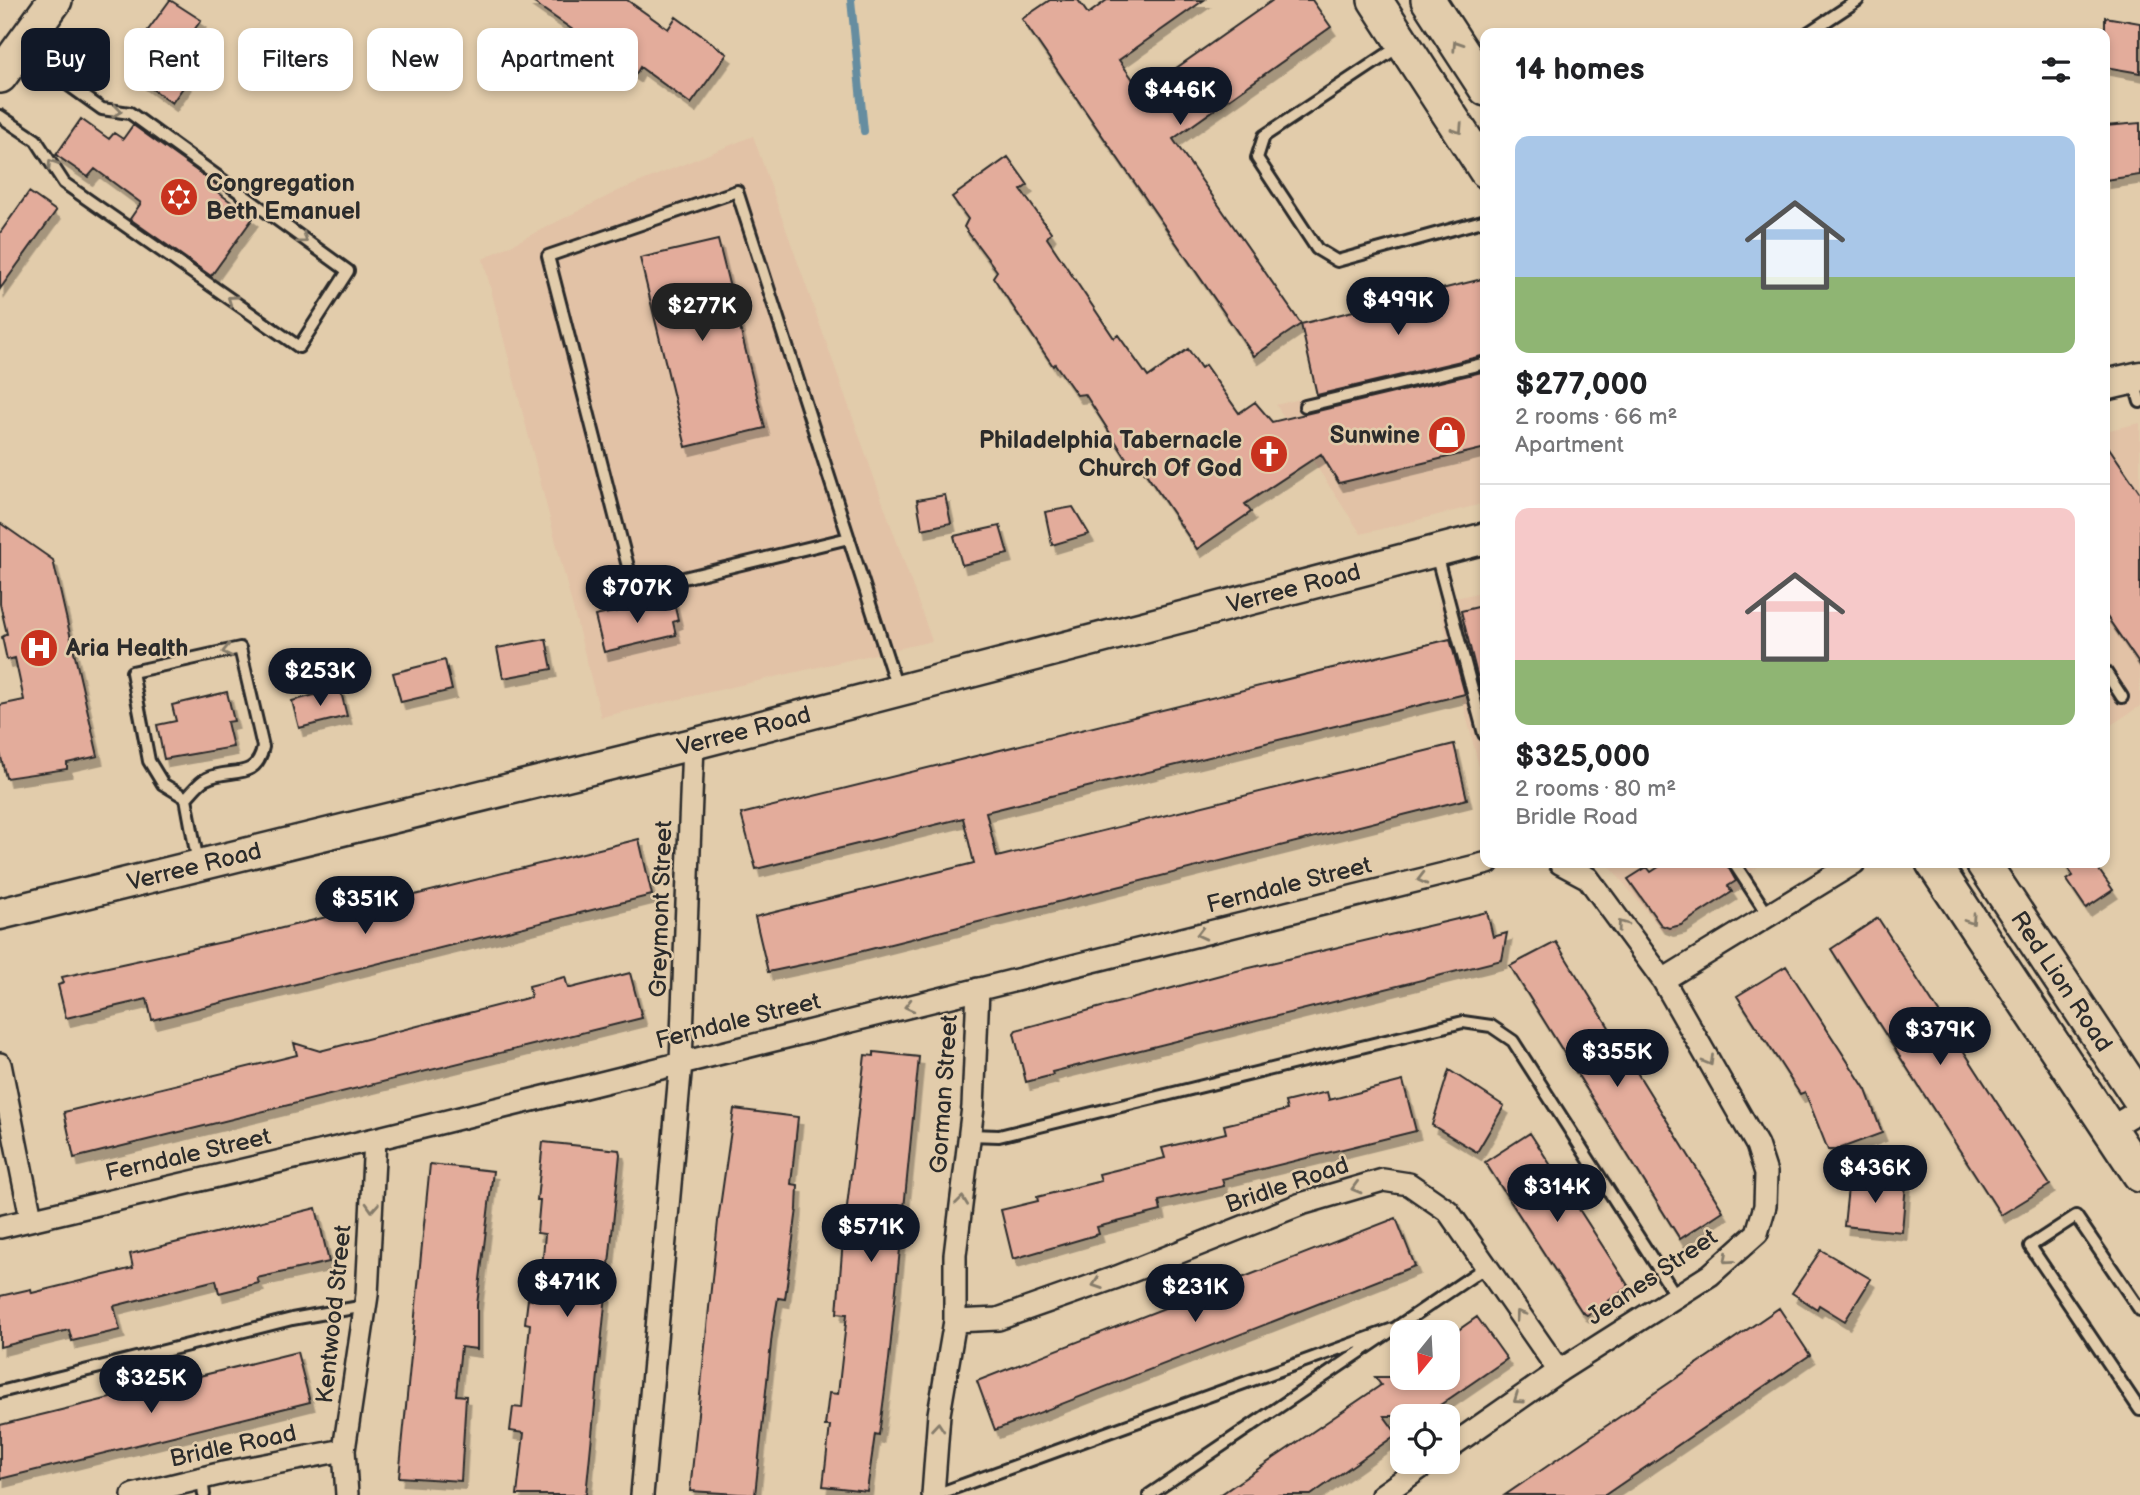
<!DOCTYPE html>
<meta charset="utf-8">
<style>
:root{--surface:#fff;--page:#f2f2f2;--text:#202124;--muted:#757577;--line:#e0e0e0;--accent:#111827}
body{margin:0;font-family:"Balsamiq Sans",sans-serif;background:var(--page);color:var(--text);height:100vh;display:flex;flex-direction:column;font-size:26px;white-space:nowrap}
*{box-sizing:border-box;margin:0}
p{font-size:23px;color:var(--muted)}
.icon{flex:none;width:38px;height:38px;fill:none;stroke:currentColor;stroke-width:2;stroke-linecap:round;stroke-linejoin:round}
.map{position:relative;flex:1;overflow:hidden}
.drawer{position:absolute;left:1480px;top:28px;width:630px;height:840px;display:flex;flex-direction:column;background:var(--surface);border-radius:14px;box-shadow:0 4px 10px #0003}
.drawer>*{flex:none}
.guide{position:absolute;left:21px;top:28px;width:665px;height:63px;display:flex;gap:14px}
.needle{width:46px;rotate:198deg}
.buttons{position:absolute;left:1390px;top:1320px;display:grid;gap:14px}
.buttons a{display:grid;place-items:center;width:70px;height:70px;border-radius:14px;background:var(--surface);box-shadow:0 4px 10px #0003;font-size:35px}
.price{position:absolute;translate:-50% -60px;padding:0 16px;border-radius:24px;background:var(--accent);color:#fff;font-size:23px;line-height:46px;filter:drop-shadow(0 2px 4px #0008)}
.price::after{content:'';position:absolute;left:50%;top:42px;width:21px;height:16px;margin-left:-10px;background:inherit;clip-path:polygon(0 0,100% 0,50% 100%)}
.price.current{background:#222;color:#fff}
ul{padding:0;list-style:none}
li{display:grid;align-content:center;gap:14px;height:371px;padding:0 35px}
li+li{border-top:2px solid var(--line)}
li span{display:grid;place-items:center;height:217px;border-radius:14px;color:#555}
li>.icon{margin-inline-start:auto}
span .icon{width:126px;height:126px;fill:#fffc;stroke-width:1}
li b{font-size:30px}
h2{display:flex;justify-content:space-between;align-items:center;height:84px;padding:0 35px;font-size:30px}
.tag{padding:0 24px;border-radius:14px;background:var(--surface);box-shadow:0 4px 10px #0003;font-size:24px;line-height:63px}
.tag.current{background:var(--accent);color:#fff}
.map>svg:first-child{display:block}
.built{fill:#e2c2a6}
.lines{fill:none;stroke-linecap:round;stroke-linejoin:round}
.stream{stroke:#668da0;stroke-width:8}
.building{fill:#e3ac9b;stroke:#2b2b2b;stroke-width:2;filter:url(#shadow)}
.lane-casing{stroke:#2b2b2b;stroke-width:16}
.street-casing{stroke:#2b2b2b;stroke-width:26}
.secondary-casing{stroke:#2b2b2b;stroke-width:35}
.primary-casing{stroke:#2b2b2b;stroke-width:38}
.lane{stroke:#e2ccab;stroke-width:10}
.street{stroke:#e2ccab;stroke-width:21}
.secondary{stroke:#e2ccab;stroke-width:30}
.primary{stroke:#e2ccab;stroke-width:33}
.oneway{stroke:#867c6b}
.labels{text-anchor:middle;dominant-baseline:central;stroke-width:5;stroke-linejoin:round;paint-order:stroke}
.poi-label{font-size:24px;font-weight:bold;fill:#2b2b2b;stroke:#e2ccab;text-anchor:start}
.street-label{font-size:24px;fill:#2b2b2b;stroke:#e2ccab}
</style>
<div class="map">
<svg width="2140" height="1495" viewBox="0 0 2140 1495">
<defs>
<filter id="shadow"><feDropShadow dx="4.5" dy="8" stdDeviation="0" flood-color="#0004"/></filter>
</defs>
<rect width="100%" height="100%" fill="#e2ccab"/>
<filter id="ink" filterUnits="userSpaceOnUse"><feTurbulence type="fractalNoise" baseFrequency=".0143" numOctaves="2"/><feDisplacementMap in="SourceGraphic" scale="14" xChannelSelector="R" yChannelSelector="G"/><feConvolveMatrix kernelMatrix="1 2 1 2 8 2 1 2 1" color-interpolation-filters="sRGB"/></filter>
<g filter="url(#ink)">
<path class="built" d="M 753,136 L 932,641 L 601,717 L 483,259 L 618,191 Z
M 1486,353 L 1486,503 L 1361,534 L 1276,405 Z
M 2140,423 L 2140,706 L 2105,729 L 2105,431 Z
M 1486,591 L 1486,795 L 1438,602 Z
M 1607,863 L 1764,863 L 1750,872 L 1755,879 L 1674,932 L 1662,930 Z"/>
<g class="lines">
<path class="stream" d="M 851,0 L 864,131"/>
</g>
<path class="building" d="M 170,0 L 201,20 L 179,52 L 185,55 L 173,73 L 187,82 L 172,103 L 140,80 L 157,56 L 138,44 Z
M 530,0 L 627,0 L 668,29 L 676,17 L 727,54 L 691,104 L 640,67 L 636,74 Z
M 1050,0 L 1078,0 L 1088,14 L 1107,0 L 1204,0 L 1119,60 L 1142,92 L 1273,0 L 1312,0 L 1331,27 L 1173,139 L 1301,324 L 1254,356 L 1022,19 Z
M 2105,17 L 2140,23 L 2140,73 L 2105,67 Z
M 81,119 L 109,139 L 114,133 L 123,139 L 133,125 L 218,186 L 216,191 L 253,218 L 211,276 L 130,219 L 141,203 L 95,169 L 88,177 L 56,155 Z
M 2140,123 L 2140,175 L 2105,180 L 2105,126 Z
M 1008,157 L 1028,185 L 1021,190 L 1051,232 L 1047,238 L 1114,338 L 1118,335 L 1148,377 L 1188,349 L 1201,368 L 1205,365 L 1239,413 L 1255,402 L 1272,422 L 1486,371 L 1486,448 L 1339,483 L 1321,454 L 1245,504 L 1251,512 L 1197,549 L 1136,459 L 1128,461 L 1085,394 L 1077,395 L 1055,364 L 1053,366 L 993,277 L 997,271 L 964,227 L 968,219 L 952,197 Z
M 29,192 L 56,211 L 0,289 L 0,233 Z
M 718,240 L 765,428 L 686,447 L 640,258 Z
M 1486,278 L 1486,355 L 1317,395 L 1301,324 Z
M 2105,442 L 2140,493 L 2140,665 L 2105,614 Z
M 945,495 L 951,523 L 922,529 L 917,500 Z
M 1073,507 L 1089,534 L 1052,545 L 1045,512 Z
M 0,523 L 53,560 L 98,756 L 67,763 L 67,769 L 6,778 L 0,753 L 0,705 L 24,700 L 15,658 L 7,660 L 2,637 L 7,634 L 0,604 Z
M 1000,526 L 1008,554 L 962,565 L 954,536 Z
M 673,599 L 678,620 L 673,622 L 676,635 L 604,652 L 595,616 Z
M 1486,605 L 1486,689 L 1481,691 L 1461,611 Z
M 546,639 L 552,669 L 503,678 L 497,648 Z
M 1450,639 L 1465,694 L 986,812 L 997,857 L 1454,744 L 1467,799 L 839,957 L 768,972 L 755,917 L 974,863 L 963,818 L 756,869 L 741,814 Z
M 445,660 L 452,690 L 401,702 L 393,673 Z
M 340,688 L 347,716 L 299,728 L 292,701 Z
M 227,692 L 234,721 L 227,722 L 233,747 L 164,759 L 157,725 L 176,721 L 172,705 Z
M 639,839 L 652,895 L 152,1020 L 147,999 L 66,1018 L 58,985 L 64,983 L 62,977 L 250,936 Z
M 1665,863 L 1726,863 L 1736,881 L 1728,886 L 1732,892 L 1681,925 L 1669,928 L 1661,925 L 1628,879 L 1647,867 L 1651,872 Z
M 2064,863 L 2094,863 L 2113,890 L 2086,908 L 2067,880 L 2073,876 Z
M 1487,912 L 1493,937 L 1507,933 L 1502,960 L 1052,1072 L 1053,1075 L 1026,1082 L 1014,1033 L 1016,1030 L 1224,974 Z
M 1878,918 L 2050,1185 L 2001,1215 L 1831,949 Z
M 1556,942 L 1723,1211 L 1680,1239 L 1510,966 Z
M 1786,966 L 1866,1090 L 1882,1133 L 1836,1150 L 1828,1150 L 1805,1092 L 1800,1094 L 1737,996 Z
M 630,973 L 642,1018 L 74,1158 L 64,1112 L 297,1055 L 294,1043 L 320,1051 L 531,997 L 529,986 L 565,977 L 568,988 L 571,988 Z
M 874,1052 L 919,1057 L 889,1360 L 879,1435 L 875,1434 L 867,1491 L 823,1486 L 830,1426 L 825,1426 L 829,1393 L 838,1394 L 847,1314 L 837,1313 L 843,1240 L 865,1055 L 874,1056 Z
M 1449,1070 L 1504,1106 L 1477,1152 L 1432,1125 Z
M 1403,1081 L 1416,1131 L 1222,1179 L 1224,1186 L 1159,1201 L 1161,1211 L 1097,1227 L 1099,1234 L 1013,1259 L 1001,1210 L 1038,1201 L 1037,1197 L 1101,1181 L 1099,1174 L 1165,1158 L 1162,1148 L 1226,1133 L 1224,1125 L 1287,1110 L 1285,1102 L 1327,1092 L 1329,1100 Z
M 734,1109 L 798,1117 L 791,1184 L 798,1185 L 797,1209 L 785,1299 L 778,1298 L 772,1334 L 755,1495 L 690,1491 L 718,1221 Z
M 1530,1133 L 1629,1287 L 1587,1315 L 1582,1312 L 1485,1162 Z
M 543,1142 L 619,1150 L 620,1154 L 586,1495 L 517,1495 L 524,1433 L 510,1431 L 513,1407 L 522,1408 L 530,1324 L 525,1323 L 528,1299 L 532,1300 L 534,1278 L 541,1279 L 545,1234 L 537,1233 L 540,1200 L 537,1200 Z
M 430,1164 L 493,1171 L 477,1305 L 477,1349 L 461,1347 L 456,1395 L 466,1396 L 461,1481 L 399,1477 Z
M 1849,1178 L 1906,1183 L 1902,1232 L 1844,1226 Z
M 316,1208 L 329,1262 L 257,1278 L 259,1283 L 219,1293 L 216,1280 L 114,1306 L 120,1330 L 72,1341 L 69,1330 L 0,1347 L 0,1296 L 31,1289 L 32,1293 L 133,1268 L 130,1254 Z
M 1396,1218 L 1415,1266 L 995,1430 L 977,1381 Z
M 1821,1250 L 1871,1279 L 1845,1321 L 1819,1305 L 1817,1309 L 1792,1293 Z
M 1779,1308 L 1810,1355 L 1605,1495 L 1505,1495 Z
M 1477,1317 L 1507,1359 L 1424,1416 L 1384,1416 L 1397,1434 L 1311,1495 L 1220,1495 L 1381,1385 L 1375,1377 L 1447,1377 L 1447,1338 Z
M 297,1352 L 310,1402 L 0,1479 L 0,1425 Z"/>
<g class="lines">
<defs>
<path id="lane" d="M 1808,33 L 1858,0
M 1401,45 L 1264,136 L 1257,158 L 1317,249 L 1337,261 L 1486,220
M 0,116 L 36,140 L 64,183 L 299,347 L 348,271 L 130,113 L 102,109 L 21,51
M 2134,381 L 2140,402
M 1305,406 L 1486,363
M 849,538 L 634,590 L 548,256 L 737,191 L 897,688
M 1436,554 L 1484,734
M 2105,671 L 2122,697
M 186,798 C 192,792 199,782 206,779 C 230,767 256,782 263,747 L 240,648 L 132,672 L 149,761 L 163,784 L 186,798 L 198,863
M 1734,863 L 1768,915
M 969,1135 L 999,1136 L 1463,1022 L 1491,1026 L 1513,1041 L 1676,1296
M 2140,1310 L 2076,1216 L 2030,1246 L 2140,1410
M 0,1392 L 292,1319 L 365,1306
M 202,1478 L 204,1495
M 935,1495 L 1393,1329
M 1149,1495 L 1487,1266"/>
<path id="street" d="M 1663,980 L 1854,863
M 0,1064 L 31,1218
M 2110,1128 L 2140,1110
M 0,1227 L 375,1139 L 1488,863
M 955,1321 L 998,1319 L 1117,1277 L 1301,1204 L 1383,1180 L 1409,1184 L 1448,1211 L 1559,1371
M 1447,1449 L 1559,1371 L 1710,1275 L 1757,1233 L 1765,1206 L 1766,1173 L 1757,1145 L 1663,980 L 1588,878 L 1560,863
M 133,1495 L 223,1473 L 344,1450
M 347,1495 L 344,1450 L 367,1295 L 375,1139
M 642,1495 L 681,1062 L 693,744
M 933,1495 L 939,1414 L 955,1321 L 955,1255 L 973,1107 L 978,989
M 1382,1495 L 1430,1461"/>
<g id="secondary">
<path d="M 2105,385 L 2140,377"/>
<path id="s1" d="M 0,914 L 693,744 L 1486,538"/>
</g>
<g id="primary">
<path d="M 1375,0 L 1486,171"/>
<path d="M 1428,0 L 1486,89"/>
<path d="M 0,76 L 55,0"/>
<path d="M 1933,863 L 2140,1175"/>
<path id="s2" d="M 1983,863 L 2140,1099"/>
</g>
</defs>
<use href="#lane" class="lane-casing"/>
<use href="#street" class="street-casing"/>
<use href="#secondary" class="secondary-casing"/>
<use href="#primary" class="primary-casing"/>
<use href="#lane" class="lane"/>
<use href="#street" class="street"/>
<use href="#secondary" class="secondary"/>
<use href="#primary" class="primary"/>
</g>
<defs><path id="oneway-chevron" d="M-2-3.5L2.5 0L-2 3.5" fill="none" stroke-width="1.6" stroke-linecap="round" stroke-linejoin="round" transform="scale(1.75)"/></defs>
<g class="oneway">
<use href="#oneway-chevron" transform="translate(1457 45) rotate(-123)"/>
<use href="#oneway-chevron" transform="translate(117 111) rotate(8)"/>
<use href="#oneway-chevron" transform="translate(1458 129) rotate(57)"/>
<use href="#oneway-chevron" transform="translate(52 164) rotate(-123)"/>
<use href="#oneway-chevron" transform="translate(303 239) rotate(36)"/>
<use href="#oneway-chevron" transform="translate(232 300) rotate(-145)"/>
<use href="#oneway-chevron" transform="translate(227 651) rotate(167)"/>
<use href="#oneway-chevron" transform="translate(1422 879) rotate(166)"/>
<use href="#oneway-chevron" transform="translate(1971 920) rotate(56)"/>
<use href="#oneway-chevron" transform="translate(1622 925) rotate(-126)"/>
<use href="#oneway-chevron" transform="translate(1201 934) rotate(166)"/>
<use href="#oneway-chevron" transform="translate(909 1006) rotate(166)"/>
<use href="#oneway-chevron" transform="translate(1709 1061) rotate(60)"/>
<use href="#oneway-chevron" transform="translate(1356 1188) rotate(164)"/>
<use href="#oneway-chevron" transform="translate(962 1201) rotate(-83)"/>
<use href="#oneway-chevron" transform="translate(372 1207) rotate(93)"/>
<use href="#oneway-chevron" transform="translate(1728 1259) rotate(139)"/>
<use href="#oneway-chevron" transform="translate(1097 1284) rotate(161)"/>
<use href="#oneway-chevron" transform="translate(1520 1315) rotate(-124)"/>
<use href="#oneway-chevron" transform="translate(1518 1399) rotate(145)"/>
<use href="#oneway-chevron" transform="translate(938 1427) rotate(-85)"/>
</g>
</g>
<defs>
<symbol id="synagogue-disc" viewBox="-11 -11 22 22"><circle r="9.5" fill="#c8321e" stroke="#e2ccab"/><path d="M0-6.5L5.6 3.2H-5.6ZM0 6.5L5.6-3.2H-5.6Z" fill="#fff"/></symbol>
<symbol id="shop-disc" viewBox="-11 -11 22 22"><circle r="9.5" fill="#c8321e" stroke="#e2ccab"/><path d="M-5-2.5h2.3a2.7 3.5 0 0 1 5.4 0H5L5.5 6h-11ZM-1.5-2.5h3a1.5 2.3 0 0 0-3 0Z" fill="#fff"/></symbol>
<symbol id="church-disc" viewBox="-11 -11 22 22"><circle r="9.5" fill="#c8321e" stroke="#e2ccab"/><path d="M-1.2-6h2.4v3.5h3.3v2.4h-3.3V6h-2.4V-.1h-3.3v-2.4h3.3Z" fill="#fff"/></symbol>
<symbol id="hospital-disc" viewBox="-11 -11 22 22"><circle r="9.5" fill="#c8321e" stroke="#e2ccab"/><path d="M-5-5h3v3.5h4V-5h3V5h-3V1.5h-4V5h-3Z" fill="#fff"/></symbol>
</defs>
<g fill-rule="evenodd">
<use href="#synagogue-disc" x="157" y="175" width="44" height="44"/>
<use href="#shop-disc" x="1425" y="413" width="44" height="44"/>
<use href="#church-disc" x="1247" y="432" width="44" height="44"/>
<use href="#hospital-disc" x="17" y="626" width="44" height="44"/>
</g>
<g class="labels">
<g class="poi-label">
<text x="206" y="183">Congregation<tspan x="206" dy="28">Beth Emanuel</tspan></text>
<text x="1420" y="435" text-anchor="end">Sunwine</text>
<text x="1242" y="440" text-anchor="end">Philadelphia Tabernacle<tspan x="1242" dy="28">Church Of God</tspan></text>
<text x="66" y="648">Aria Health</text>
</g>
<g class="street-label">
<text stroke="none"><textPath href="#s1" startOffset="1334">Verree Road</textPath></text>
<text stroke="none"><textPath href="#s1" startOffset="766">Verree Road</textPath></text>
<text stroke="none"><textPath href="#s1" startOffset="200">Verree Road</textPath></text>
<text transform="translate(1289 885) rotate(-14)">Ferndale Street</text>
<text transform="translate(661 909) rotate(-88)">Greymont Street</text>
<text stroke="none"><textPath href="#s2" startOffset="142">Red Lion Road</textPath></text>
<text transform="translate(738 1021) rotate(-14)">Ferndale Street</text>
<text transform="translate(944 1094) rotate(-86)">Gorman Street</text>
<text transform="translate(188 1155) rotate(-13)">Ferndale Street</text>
<text transform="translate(1287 1185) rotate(-19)">Bridle Road</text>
<text transform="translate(1652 1277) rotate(-34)">Jeanes Street</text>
<text transform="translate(334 1314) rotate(-84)">Kentwood Street</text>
<text transform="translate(233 1446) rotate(-12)">Bridle Road</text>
</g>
</g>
</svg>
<div class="buttons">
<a><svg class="needle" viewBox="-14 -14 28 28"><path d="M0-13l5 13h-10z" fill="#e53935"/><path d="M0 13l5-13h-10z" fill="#757577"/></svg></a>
<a><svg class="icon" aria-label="locate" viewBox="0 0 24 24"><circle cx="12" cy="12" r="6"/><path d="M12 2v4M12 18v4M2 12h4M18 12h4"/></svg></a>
</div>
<b class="price" style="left:1180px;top:127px">$446K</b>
<b class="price" style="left:1398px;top:337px">$499K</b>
<b class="price current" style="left:702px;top:343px">$277K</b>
<b class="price" style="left:637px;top:625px">$707K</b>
<b class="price" style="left:320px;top:708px">$253K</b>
<b class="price" style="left:365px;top:936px">$351K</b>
<b class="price" style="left:1940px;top:1067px">$379K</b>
<b class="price" style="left:1617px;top:1089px">$355K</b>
<b class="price" style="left:1875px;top:1205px">$436K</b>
<b class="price" style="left:1557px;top:1224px">$314K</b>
<b class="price" style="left:871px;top:1264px">$571K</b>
<b class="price" style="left:567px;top:1319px">$471K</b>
<b class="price" style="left:1195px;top:1324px">$231K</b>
<b class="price" style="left:151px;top:1415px">$325K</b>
<div class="guide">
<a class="tag current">Buy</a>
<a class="tag">Rent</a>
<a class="tag">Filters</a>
<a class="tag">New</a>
<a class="tag">Apartment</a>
</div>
<section class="drawer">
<h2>14 homes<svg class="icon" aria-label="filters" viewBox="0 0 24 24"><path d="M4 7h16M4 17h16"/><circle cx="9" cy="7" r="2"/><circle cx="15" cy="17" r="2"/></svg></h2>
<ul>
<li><span style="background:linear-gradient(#a9c7e8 65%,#8fb573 0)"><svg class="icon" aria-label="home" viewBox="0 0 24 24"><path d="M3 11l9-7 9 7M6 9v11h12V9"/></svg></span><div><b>$277,000</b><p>2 rooms · 66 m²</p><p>Apartment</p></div></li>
<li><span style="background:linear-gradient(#f6c9c9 70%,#8fb573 0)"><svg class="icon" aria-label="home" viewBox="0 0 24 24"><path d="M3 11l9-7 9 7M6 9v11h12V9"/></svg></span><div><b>$325,000</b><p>2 rooms · 80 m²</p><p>Bridle Road</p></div></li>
</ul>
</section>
</div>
